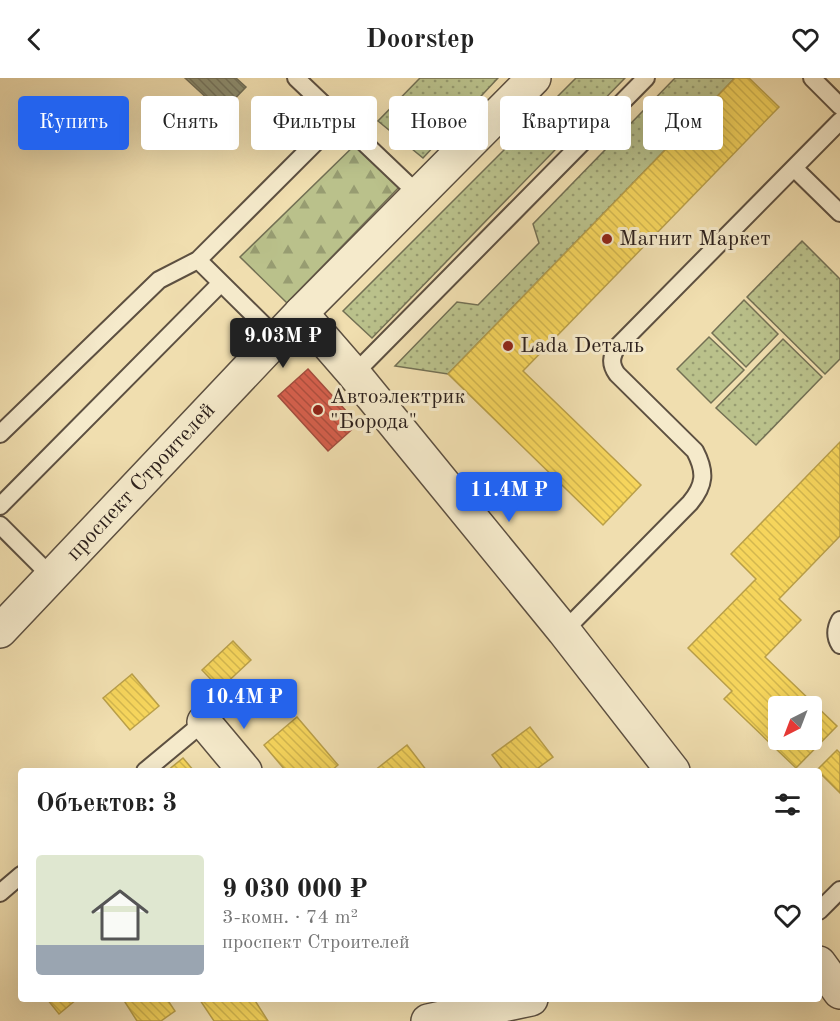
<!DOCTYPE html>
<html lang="ru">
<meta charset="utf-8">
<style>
:root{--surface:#fff;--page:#f2f2f2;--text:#222;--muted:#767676;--accent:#2563eb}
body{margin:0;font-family:"Old Standard TT",serif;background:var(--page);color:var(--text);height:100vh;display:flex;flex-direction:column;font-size:22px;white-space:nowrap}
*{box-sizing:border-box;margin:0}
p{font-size:20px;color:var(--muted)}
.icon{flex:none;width:33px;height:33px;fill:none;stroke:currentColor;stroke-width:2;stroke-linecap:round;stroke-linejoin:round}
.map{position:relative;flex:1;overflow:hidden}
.drawer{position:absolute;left:18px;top:690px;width:804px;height:234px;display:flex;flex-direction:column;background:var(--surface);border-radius:6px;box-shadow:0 6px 24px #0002}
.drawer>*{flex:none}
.top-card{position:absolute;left:18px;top:18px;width:804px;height:54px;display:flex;gap:12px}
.needle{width:39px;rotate:222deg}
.controls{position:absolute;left:768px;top:618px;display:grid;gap:12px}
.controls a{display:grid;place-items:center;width:54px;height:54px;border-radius:6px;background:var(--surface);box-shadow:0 6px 24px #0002;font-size:30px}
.price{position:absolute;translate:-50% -51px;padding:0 14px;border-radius:6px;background:var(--accent);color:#fff;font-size:20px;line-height:39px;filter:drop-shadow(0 2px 3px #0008)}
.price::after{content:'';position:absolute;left:50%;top:36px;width:18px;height:14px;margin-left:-9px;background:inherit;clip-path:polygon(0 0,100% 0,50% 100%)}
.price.selected{background:#222;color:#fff}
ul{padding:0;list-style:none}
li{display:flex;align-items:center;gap:18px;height:150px;padding:0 18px}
li span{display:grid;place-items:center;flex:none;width:168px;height:120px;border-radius:6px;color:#555}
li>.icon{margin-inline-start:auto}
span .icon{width:72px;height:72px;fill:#fffc;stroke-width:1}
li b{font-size:26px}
h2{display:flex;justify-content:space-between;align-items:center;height:72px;padding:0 18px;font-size:26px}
.chip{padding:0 21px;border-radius:6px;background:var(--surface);box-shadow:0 6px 24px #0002;font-size:21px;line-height:54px}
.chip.selected{background:var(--accent);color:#fff}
header{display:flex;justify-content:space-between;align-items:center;height:78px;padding:0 18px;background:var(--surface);font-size:27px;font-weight:700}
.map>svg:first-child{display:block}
.grass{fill:url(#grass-dots);stroke:#737054;stroke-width:1.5}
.forest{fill:url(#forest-firs);stroke:#737054;stroke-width:1.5}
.homes{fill:url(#homes-back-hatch);stroke:#b99f49;stroke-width:1.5;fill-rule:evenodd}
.shops{fill:url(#shops-back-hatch);stroke:#a34d3e;stroke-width:1.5}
.industry{fill:url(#industry-back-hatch);stroke:#6f6c55;stroke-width:1.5}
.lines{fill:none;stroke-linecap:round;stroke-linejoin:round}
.service-casing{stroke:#5d5041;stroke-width:20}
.minor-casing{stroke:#5d5041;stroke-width:36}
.tertiary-casing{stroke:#5d5041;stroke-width:36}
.service{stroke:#f5eacb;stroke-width:16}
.minor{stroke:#f5eacb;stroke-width:33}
.tertiary{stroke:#f5eacb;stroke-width:33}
.poi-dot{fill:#8f2418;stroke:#f5eacb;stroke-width:2}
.labels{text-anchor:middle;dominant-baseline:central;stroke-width:6;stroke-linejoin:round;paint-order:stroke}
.poi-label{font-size:22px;fill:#2c201c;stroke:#f5eacb;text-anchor:start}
.street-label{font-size:22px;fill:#2c201c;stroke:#f5eacb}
</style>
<header><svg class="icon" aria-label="back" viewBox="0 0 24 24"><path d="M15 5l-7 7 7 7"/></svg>Doorstep<svg class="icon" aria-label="heart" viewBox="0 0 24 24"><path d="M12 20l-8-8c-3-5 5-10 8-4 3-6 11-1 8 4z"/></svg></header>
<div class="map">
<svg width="840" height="943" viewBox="0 0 840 943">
<defs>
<pattern id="grass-dots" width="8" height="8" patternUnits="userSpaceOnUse" patternTransform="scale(1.5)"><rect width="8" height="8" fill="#bac18b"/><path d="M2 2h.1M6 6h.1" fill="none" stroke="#979c71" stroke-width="1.8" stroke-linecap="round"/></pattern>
<pattern id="forest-firs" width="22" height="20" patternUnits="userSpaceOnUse" patternTransform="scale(1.5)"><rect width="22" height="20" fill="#bac18b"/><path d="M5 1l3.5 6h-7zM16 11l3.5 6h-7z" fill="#979c71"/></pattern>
<pattern id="homes-back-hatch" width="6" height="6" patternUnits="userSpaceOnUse" patternTransform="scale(1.5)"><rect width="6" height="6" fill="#f6d55c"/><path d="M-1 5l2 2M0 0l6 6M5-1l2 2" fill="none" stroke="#d3b74f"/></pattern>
<pattern id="shops-back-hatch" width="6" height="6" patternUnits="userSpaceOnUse" patternTransform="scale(1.5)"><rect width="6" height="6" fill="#d6604d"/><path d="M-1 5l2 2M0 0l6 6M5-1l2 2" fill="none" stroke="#ae4f3f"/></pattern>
<pattern id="industry-back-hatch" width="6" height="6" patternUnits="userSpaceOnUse" patternTransform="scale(1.5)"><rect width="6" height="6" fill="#8c8c6e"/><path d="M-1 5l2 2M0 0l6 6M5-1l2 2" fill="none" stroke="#73725a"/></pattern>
</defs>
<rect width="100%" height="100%" fill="#f0deaf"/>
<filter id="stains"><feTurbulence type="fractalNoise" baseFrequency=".00333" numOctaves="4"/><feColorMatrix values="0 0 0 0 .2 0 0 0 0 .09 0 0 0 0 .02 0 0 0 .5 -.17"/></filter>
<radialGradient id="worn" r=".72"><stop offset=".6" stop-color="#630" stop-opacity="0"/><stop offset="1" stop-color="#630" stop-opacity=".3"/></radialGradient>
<path class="grass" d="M 420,0 L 498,0 L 423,80 L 378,43 Z
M 576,0 L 625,0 L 372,260 L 343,233 Z
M 675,0 L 735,0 L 448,296 L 395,288 L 457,224 L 478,227 L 539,165 L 533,146 Z
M 802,163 L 840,201 L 840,281 L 825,296 L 747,219 Z
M 744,222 L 778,256 L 746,289 L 712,255 Z
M 709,259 L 744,292 L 711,325 L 677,291 Z
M 783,261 L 822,299 L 756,367 L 716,330 Z"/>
<path class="forest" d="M 361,61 L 405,103 L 287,225 L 240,179 Z"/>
<path class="homes" d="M 735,0 L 749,0 L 779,29 L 523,293 L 641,407 L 603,447 L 448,296 Z
M 840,364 L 840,458 L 779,521 L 801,542 L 765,579 L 837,648 L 796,690 L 724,621 L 732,613 L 688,570 L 756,501 L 731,476 ZM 778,628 L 812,628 L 812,662 L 778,662 Z
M 233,563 L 251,582 L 220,611 L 202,592 Z
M 132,596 L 159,628 L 130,652 L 103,620 Z
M 297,639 L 338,687 L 331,693 L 283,693 L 285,692 L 264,667 Z
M 530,649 L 553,679 L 534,693 L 504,693 L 492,677 Z
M 407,667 L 427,693 L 374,693 Z
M 837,672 L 840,675 L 840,715 L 817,692 Z
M 183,680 L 194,693 L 167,693 Z
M 47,921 L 77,921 L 59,936 Z
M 123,921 L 167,921 L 175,933 L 161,943 L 137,943 Z
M 201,921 L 254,921 L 268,943 L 214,943 L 200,922 Z"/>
<path class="shops" d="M 308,291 L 358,346 L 328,373 L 278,318 Z"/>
<path class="industry" d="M 185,0 L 236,0 L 246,9 L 222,34 Z"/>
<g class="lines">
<defs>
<path id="service" d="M 296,0 L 419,117
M 812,0 L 840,28
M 794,90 L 840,135
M 277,260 L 198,182 L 339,41
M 354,296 L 646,0
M 0,356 L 159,202 L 198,182
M 0,428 L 221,205
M 0,447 L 51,498
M 840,542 C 835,551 835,559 840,567
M 564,553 L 690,425 C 705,407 706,394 695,373 L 617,296 C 610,286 611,279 617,269 L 840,43
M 145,693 L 228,624
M 0,815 L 21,797
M 819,833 L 840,812"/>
<path id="minor" d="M 301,235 L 354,296 L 564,553 L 673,693
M 204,644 L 245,693
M 819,885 L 840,914
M 428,943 L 531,921"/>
<path id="tertiary" d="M 0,553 L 301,235 L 534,0"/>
</defs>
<use href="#service" class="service-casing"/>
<use href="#minor" class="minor-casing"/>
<use href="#tertiary" class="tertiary-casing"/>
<use href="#service" class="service"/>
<use href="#minor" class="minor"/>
<use href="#tertiary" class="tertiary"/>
</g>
<g class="poi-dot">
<circle cx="607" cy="161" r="6"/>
<circle cx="508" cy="268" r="6"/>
<circle cx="318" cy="332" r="6"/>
</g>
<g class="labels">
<g class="poi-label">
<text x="619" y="161">Магнит Маркет</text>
<text x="520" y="268">Lada Dеталь</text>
<text x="330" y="319">Автоэлектрик<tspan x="330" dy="25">"Борода"</tspan></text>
</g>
<g class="street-label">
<text transform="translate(141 404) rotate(-47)">проспект Строителей</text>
</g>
</g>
<rect width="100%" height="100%" filter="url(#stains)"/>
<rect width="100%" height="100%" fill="url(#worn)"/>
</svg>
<div class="controls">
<a><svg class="needle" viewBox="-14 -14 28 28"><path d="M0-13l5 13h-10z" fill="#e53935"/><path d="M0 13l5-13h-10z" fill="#767676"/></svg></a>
</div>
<b class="price selected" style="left:283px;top:291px">9.03M ₽</b>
<b class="price" style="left:509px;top:445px">11.4M ₽</b>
<b class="price" style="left:244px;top:652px">10.4M ₽</b>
<div class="top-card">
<a class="chip selected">Купить</a>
<a class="chip">Снять</a>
<a class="chip">Фильтры</a>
<a class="chip">Новое</a>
<a class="chip">Квартира</a>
<a class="chip">Дом</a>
</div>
<section class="drawer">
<h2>Объектов: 3<svg class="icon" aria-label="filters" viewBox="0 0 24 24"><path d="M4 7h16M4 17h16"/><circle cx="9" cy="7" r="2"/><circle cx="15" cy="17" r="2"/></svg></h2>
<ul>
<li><span style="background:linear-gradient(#dfe7d0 75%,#9aa5b1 0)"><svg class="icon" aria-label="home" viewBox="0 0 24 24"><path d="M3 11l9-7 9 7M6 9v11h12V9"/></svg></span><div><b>9 030 000 ₽</b><p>3-комн. · 74 m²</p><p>проспект Строителей</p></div><svg class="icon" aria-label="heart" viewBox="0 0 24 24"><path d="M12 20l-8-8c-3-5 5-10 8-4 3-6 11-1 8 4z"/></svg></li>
</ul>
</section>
</div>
